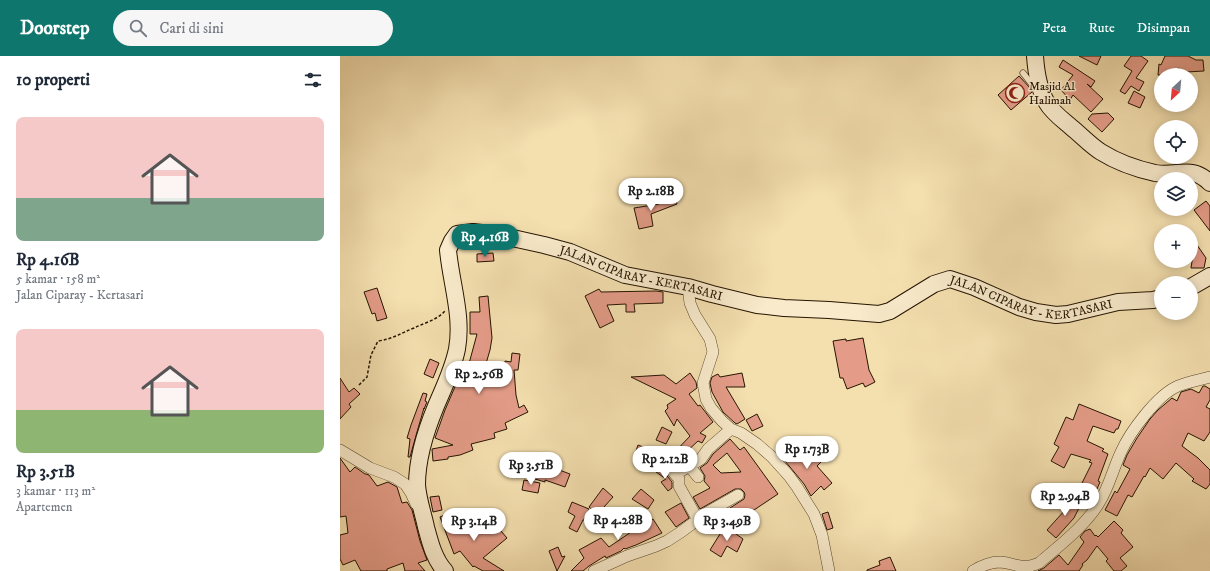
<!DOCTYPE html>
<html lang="id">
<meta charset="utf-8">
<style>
:root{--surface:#fff;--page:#f6f6f7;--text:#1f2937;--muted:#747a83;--accent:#0f766e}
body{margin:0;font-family:"IM FELL DW Pica",serif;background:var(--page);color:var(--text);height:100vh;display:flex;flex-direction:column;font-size:15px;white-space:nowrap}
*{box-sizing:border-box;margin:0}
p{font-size:13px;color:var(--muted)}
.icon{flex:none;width:22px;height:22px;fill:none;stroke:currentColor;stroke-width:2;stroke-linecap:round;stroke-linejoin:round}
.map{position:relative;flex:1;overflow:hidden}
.sheet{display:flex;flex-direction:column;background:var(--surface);width:340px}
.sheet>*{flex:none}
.needle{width:26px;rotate:206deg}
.controls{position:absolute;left:814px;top:12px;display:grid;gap:8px}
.controls a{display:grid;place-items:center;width:44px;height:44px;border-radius:50%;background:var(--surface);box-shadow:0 2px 10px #0003;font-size:20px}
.price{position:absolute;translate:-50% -34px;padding:0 9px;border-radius:14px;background:#fff;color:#222;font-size:13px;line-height:26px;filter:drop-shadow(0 1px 2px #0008)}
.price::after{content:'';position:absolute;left:50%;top:24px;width:12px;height:9px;margin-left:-6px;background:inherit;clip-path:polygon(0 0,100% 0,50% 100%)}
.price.current{background:var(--accent);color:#fff}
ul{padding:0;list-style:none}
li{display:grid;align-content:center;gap:8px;height:212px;padding:0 16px}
li span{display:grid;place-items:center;height:124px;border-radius:8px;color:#555}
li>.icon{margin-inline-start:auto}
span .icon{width:72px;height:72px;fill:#fffc;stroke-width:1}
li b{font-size:17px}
h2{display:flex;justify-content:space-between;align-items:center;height:48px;padding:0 16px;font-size:17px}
header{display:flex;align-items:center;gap:24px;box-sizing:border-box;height:56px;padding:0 20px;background:var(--accent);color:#fff}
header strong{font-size:19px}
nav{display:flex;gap:22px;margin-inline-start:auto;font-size:14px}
.search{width:280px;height:36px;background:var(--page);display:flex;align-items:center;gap:10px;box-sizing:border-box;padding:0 14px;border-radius:22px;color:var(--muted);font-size:15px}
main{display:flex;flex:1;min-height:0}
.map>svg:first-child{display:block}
.building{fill:#e49c88;stroke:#251400;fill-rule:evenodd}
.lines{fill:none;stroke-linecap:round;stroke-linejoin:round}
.service-casing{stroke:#59472c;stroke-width:7}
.minor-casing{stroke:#59472c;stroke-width:12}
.secondary-casing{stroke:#251400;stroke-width:18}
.path{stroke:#251400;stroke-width:1.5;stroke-dasharray:3 2;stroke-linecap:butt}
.service{stroke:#f8eacb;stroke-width:5.5}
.minor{stroke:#f8eacb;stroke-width:11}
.secondary{stroke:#f8eacb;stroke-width:16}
.labels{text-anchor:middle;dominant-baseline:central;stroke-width:3;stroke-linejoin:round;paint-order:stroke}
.poi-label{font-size:12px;fill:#251400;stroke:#f8eacb;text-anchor:start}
.street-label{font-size:12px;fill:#251400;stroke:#f8eacb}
</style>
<header>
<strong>Doorstep</strong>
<div class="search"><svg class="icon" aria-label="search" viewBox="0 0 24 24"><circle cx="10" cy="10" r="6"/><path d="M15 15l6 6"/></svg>Cari di sini</div>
<nav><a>Peta</a><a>Rute</a><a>Disimpan</a></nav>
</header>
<main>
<section class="sheet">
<h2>10 properti<svg class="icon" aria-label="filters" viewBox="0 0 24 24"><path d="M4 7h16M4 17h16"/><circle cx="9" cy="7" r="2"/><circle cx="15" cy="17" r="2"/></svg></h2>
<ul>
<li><span style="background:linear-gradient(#f6c9c9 65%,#7fa58c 0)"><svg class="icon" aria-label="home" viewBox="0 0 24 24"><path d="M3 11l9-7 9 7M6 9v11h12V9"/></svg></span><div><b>Rp 4.16B</b><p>5 kamar · 158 m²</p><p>Jalan Ciparay - Kertasari</p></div></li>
<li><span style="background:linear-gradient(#f6c9c9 65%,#8fb573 0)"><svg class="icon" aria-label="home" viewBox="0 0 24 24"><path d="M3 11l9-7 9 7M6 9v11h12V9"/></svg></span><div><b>Rp 3.51B</b><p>3 kamar · 113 m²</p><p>Apartemen</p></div></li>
</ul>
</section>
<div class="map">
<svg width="870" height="515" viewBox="0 0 870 515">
<rect width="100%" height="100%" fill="#f4dfaf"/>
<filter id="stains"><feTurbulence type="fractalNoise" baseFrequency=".005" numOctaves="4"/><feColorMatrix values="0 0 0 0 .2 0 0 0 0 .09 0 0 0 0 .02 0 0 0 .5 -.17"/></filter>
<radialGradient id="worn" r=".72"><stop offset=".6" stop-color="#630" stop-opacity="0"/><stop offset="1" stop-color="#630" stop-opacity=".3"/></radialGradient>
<path class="building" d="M 739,0 L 761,0 L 757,9 Z
M 791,0 L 801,0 L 808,5 L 796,22 L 804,26 L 799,35 L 791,30 L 785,38 L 780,35 L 792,15 L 784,10 Z
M 825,0 L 848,0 L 856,4 L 863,4 L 864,15 L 846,16 L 838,12 L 834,19 L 818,19 L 819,8 L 821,9 Z
M 723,4 L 755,25 L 751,31 L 747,28 L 763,43 L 751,56 L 733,39 L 730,44 L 721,34 L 733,19 L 719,11 Z
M 679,20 L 691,33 L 692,36 L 671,54 L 658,39 Z
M 794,35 L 805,41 L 800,52 L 788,47 Z
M 768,57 L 774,63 L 762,76 L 748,63 L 752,58 Z
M 326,141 L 328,146 L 336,144 L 337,148 L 311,158 L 313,170 L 299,173 L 294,152 L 319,148 L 317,144 Z
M 866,145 L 870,150 L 870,175 L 854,154 Z
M 855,186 L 866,202 L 864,212 L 851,212 Z
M 153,197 L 154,205 L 137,206 L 137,198 Z
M 37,232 L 47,262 L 37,265 L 35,257 L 32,258 L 24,236 Z
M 259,233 L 261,236 L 316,235 L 323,236 L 323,247 L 294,248 L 295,256 L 286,256 L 286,248 L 267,249 L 274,265 L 260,272 L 245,240 Z
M 148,240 L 152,282 L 150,294 L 145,311 L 164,314 L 165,305 L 171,306 L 172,297 L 180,298 L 178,314 L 174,314 L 176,339 L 179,352 L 184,349 L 188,356 L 165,367 L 167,373 L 154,377 L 155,382 L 131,388 L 133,394 L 120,399 L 108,401 L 108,403 L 93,405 L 92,393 L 113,389 L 95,382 L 105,354 L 123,312 L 127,315 L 137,278 L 130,278 L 130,256 L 140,256 L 139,241 Z
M 523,282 L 529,314 L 535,326 L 525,331 L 523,327 L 507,333 L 503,322 L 500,322 L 493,285 L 506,283 L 506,285 Z
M 90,303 L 99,307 L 93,322 L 84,318 Z
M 350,317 L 356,326 L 357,332 L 349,338 L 358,350 L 360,349 L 373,366 L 360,377 L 366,380 L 362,387 L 358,385 L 344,398 L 349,402 L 342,406 L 337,401 L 332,399 L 350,380 L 337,363 L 334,370 L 325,355 L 328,352 L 327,349 L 336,343 L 291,321 L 324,319 L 336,328 Z
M 402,317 L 405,331 L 386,331 L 405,363 L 397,368 L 395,367 L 383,356 L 372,336 L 370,327 L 372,321 L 378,318 L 380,321 Z
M 0,322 L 9,336 L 14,332 L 20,338 L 9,348 L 11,351 L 0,363 Z
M 863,330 L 865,330 L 870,333 L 870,344 L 866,351 L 870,353 L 870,376 L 864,385 L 848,377 L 842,390 L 858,402 L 870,414 L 870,428 L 866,433 L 852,425 L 854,423 L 836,407 L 823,423 L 810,412 L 805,421 L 804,420 L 792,441 L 788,439 L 777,460 L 765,454 L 775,435 L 777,437 L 790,413 L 783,409 L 787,399 L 797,382 L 810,363 L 818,354 L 832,342 L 837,345 L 841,336 L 851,333 L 859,337 Z
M 83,337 L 87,338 L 85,345 L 87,346 L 84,353 L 84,352 L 77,376 L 70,401 L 68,401 L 70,383 L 67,382 L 71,369 Z
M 739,348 L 781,365 L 778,373 L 776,373 L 774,377 L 753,370 L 747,385 L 764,393 L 762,395 L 768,398 L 758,425 L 760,426 L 757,433 L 751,430 L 750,433 L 741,429 L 752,407 L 749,406 L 751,404 L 731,398 L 724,412 L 711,405 L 719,391 L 714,388 L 726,361 L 733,364 Z
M 417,358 L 423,370 L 412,375 L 406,364 Z
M 322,371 L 332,376 L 326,388 L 316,384 Z
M 390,383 L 400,394 L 404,391 L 438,438 L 411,456 L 412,457 L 403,465 L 390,452 L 404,443 L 405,439 L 404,436 L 401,433 L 395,433 L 360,453 L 353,441 L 370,432 L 364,425 L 365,420 L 360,412 L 367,407 L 373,398 ZM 387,397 L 401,416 L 381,417 L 373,409 Z
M 298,389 L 306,392 L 324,405 L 321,408 L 295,398 Z
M 446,392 L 460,404 L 468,394 L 482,405 L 477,410 L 492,427 L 484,434 L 481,430 L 471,440 L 464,428 L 440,399 Z
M 0,402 L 10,416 L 15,411 L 25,418 L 26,418 L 29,419 L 37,430 L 48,426 L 57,431 L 62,447 L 67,446 L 72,454 L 80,485 L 87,504 L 78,507 L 85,515 L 65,515 L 63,507 L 47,513 L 47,515 L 21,515 L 15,504 L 3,509 L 0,503 L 0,479 L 8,477 L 6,460 L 0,461 Z
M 198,411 L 213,415 L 214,412 L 230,418 L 225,431 L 205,424 L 205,426 L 195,423 Z
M 321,411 L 323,415 L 332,426 L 332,432 L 328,435 L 321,426 L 326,423 L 316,416 Z
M 184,424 L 200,427 L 198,437 L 182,434 Z
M 263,432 L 273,441 L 264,451 L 271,457 L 264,464 L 249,451 Z
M 301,433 L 314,444 L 308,453 L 292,443 Z
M 99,440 L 102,454 L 93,456 L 90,441 Z
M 726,441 L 741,448 L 734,462 L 716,482 L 707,474 L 725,454 L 720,452 Z
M 232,446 L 249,453 L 244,464 L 243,464 L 237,476 L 229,472 L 235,460 L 228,456 Z
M 341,447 L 349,462 L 336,471 L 325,456 Z
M 389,452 L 377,471 L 367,465 L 372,462 Z
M 285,453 L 299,466 L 296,470 L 301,468 L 302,469 L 313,463 L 322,477 L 296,489 L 285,493 L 284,492 L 281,495 L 266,502 L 265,500 L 249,510 L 243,515 L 231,515 L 244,502 L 239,494 L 261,482 L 269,491 L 291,476 L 276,462 Z
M 131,455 L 142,478 L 155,468 L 167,482 L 143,502 L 164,515 L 143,515 L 134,510 L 133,511 L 120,495 L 114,498 L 100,461 L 107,458 L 113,474 L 127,467 L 123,459 Z
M 488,456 L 493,472 L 487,474 L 482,458 Z
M 774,465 L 783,474 L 781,477 L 793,491 L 780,502 L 787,510 L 781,515 L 774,515 L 766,505 L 768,503 L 757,490 L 747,504 L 742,508 L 743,509 L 739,515 L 698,515 L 704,512 L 719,499 L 728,509 L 744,486 L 740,481 L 745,475 L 750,473 L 755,480 L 756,479 L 758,481 Z
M 385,470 L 403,483 L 397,496 L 387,490 L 381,501 L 370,494 Z
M 218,491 L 222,501 L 225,500 L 217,515 L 209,495 Z
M 550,501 L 556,515 L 527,515 L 527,514 L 540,509 L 539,505 Z"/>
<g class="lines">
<defs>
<path id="service" d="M 683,17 L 691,27 L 698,29"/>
<path id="minor" d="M 348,231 L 350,247 L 355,259 L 370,283 L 373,296 L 363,327 L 366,343 L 371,352 L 382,365 L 391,373 L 401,377 L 417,388 L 432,401 L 449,420 L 457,431 L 474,458 L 482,479 L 489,515
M 0,394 L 30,412 L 54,421 L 65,428 L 71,437 L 76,448
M 332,406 L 341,415 L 361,403 L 368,393 L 391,373
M 328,410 L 339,423 L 339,430 L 358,464
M 349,410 L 358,421
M 254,515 L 287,500 L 316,490 L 327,485 L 341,476 L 368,456 L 398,439
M 633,515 C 641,510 650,506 660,506 C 676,507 681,515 699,507 C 719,490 745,470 759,447 C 769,431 773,413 781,396 C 790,376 817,339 838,330 C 848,326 859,324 870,321"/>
<g id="secondary">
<path d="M 695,0 C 696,15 699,34 707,47 C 712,56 723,64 731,71 C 741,79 750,89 761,96 C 777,106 797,113 815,117 C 838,121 851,108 870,127"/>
<path d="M 851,231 L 870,220"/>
<path id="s1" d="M 105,515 C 94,503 90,486 86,471 C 83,457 78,443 77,429 C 77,403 86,374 96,350 C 104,331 113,313 117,293 C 123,260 111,227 108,194 L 112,185 L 117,178 L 133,176 L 159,179 L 204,189 L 230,196 L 285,219 L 348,231 L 372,238 L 417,249 L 444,252 L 489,254 L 539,258 L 550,255 L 594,228 L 610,223 L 634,231 L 679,251 L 696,256 L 716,259 L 728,258 L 778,246 L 813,244 L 821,242"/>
</g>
</defs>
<use href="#service" class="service-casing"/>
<use href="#minor" class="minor-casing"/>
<use href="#secondary" class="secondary-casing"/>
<path class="path" d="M 19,329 L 27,321 L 31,299 L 38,285 C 53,283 61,277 74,272 C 84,267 97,264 105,255"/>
<use href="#service" class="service"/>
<use href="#minor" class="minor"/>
<use href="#secondary" class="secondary"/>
</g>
<defs>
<symbol id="mosque-ring" viewBox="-11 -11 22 22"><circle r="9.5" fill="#f8eacb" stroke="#8f2418" stroke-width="1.5"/><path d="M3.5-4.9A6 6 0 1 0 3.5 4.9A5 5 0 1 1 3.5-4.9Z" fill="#8f2418"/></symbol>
</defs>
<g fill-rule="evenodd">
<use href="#mosque-ring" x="664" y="26" width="22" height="22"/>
</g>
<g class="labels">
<g class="poi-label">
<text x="689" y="30">Masjid Al<tspan x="689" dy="14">Halimah</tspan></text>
</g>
<g class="street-label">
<text stroke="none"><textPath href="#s1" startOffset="542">JALAN CIPARAY - KERTASARI</textPath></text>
<text stroke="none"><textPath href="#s1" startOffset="950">JALAN CIPARAY - KERTASARI</textPath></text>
</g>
</g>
<rect width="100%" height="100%" filter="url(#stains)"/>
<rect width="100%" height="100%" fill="url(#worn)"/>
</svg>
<div class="controls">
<a><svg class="needle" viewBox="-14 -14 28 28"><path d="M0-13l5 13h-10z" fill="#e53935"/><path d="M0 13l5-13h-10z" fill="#747a83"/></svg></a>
<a><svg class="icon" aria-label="locate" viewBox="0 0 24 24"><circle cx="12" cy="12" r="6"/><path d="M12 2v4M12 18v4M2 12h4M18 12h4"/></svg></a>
<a><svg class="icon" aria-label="layers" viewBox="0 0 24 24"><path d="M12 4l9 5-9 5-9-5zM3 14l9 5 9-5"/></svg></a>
<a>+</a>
<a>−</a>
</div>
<b class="price" style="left:311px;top:156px">Rp 2.18B</b>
<b class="price current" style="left:145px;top:202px">Rp 4.16B</b>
<b class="price" style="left:139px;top:339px">Rp 2.56B</b>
<b class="price" style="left:467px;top:414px">Rp 1.73B</b>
<b class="price" style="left:325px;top:424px">Rp 2.12B</b>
<b class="price" style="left:191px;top:430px">Rp 3.51B</b>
<b class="price" style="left:725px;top:461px">Rp 2.94B</b>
<b class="price" style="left:278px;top:485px">Rp 4.28B</b>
<b class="price" style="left:134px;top:486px">Rp 3.14B</b>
<b class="price" style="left:387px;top:486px">Rp 3.49B</b>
</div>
</main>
